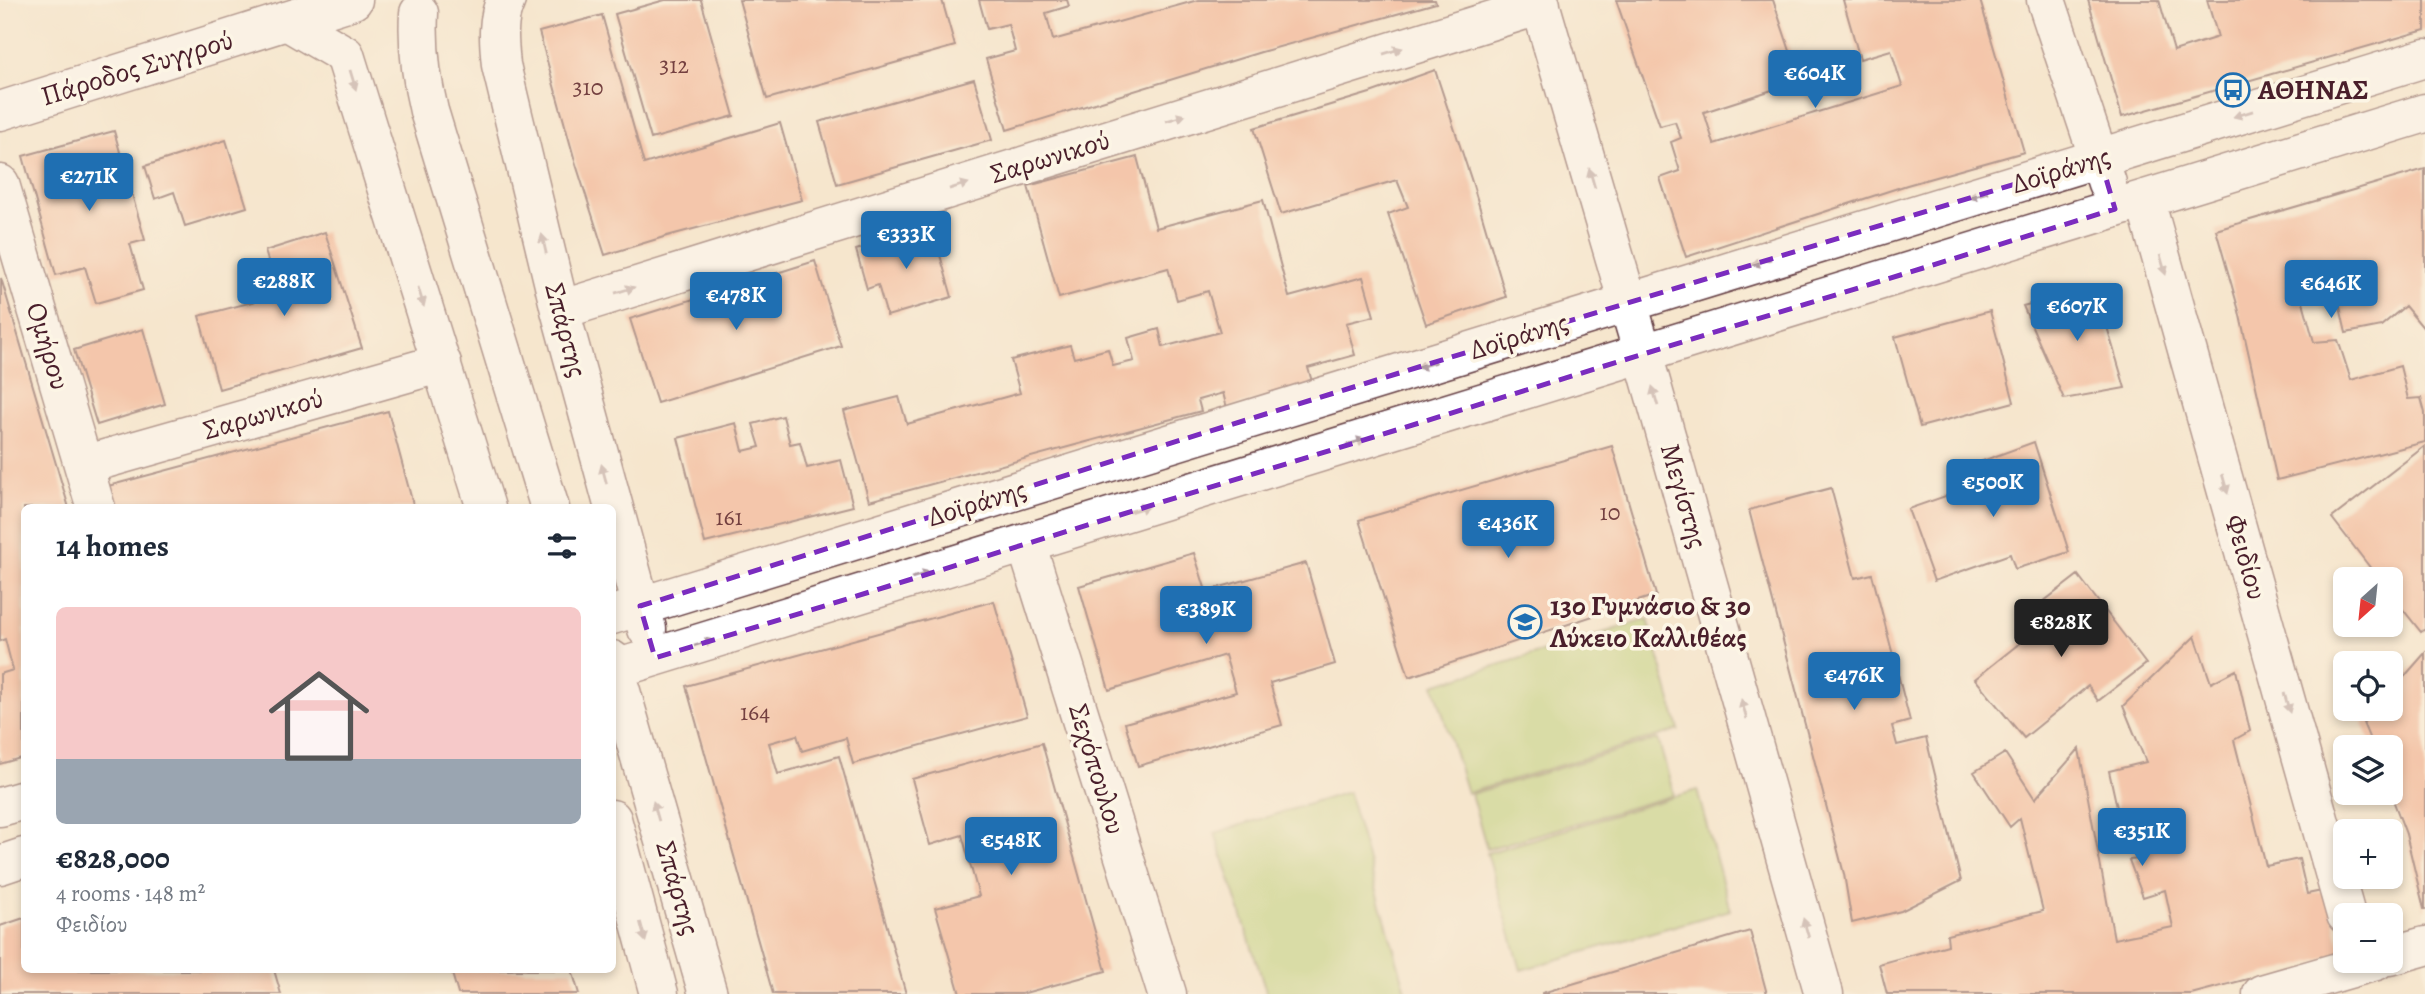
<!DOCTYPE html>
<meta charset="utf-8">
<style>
:root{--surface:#fff;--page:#f2f2f3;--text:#1f2937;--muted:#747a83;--accent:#1f6fb2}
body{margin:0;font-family:Alegreya,serif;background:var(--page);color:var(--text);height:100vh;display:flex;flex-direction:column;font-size:26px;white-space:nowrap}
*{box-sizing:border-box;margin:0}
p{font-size:23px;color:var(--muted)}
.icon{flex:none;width:38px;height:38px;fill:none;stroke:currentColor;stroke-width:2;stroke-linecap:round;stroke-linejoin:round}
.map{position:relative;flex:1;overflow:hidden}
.details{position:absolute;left:21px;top:504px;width:595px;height:469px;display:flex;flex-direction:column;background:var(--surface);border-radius:10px;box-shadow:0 4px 10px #0003}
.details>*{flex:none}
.needle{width:46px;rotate:207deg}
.fabs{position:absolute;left:2333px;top:567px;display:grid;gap:14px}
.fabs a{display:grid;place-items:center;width:70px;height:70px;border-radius:10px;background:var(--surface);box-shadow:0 4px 10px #0003;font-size:35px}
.price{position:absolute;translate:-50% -60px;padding:0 16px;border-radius:7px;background:var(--accent);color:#fff;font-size:23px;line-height:46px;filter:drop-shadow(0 2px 4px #0008)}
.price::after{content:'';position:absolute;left:50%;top:42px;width:21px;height:16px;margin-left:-10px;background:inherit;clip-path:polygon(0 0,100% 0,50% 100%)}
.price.active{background:#222;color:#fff}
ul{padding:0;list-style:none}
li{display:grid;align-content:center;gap:14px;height:371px;padding:0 35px}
li span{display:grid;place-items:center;height:217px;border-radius:10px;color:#555}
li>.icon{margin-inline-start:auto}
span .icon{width:126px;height:126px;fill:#fffc;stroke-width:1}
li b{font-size:30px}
h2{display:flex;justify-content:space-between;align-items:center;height:84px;padding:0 35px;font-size:30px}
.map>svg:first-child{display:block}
.pitch{fill:#b7d076;stroke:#807850;stroke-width:2}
.building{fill:#f1a180}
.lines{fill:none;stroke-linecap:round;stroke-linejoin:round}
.minor-casing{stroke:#643d43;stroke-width:41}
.tertiary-casing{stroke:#643d43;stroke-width:41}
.minor{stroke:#fff;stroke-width:38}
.tertiary{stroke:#fff;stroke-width:38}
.oneway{fill:#ae9aa0}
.marked{fill:none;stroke:#7b2cbf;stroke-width:5;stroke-dasharray:14 9;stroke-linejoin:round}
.labels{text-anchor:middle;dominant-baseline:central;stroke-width:7;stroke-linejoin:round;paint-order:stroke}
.number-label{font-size:24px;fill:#744040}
.street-label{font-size:28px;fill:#4a1f2b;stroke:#fcf5e5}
.poi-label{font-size:28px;font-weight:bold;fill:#4a1f2b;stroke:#fcf5e5;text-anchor:start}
</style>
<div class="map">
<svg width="2425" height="994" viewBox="0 0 2425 994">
<rect width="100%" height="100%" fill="#fcf5e5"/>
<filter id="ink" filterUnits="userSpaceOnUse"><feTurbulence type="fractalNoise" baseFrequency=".0143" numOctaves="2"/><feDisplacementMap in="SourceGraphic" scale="14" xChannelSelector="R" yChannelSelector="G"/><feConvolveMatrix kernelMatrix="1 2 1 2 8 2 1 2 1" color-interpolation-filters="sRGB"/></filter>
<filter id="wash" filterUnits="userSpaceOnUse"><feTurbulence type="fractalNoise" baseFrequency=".00686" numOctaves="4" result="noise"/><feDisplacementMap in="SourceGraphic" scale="28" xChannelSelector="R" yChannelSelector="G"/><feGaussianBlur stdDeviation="1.57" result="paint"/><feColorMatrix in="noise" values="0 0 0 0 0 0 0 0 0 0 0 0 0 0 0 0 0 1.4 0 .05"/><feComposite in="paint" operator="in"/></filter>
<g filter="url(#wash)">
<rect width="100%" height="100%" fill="#f6e6cd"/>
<path class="pitch" d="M 1648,619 L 1679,730 L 1467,793 L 1434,685 Z
M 1658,739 L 1674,795 L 1487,849 L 1471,794 Z
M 1697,790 L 1730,910 L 1521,970 L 1487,853 Z
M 1348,792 L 1407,994 L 1267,994 L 1215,833 Z"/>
<g id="blocks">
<path class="building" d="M 665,0 L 701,0 L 734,116 L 651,139 L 615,14 Z
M 739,0 L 942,0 L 955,46 L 767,99 Z
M 979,0 L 1067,0 L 1069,6 L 1046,13 L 1053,40 L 1198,0 L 1435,0 L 1436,3 L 1261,52 L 1007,130 L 986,59 L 1015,51 L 1008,24 L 987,29 Z
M 1616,0 L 1773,0 L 1800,81 L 1704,112 L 1714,144 L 1902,86 L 1891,50 L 1860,59 L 1843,0 L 1980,0 L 2024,152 L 1907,185 L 1686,257 L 1660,178 L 1680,171 L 1671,142 L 1681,138 L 1675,122 L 1660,126 Z
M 2088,0 L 2159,0 L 2174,51 L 2218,37 L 2207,0 L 2425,0 L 2425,30 L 2122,117 Z
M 602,15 L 644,164 L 780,123 L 802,200 L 667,236 L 605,255 L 575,161 L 539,32 Z
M 1435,70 L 1473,185 L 1506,297 L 1426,324 L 1388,214 L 1408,207 L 1397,180 L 1281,214 L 1254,128 L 1370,93 Z
M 974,79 L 992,140 L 837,184 L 819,122 Z
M 114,131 L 145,240 L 130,244 L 143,290 L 96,303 L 85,267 L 56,275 L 23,156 Z
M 226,140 L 247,207 L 185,226 L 174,192 L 155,199 L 145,166 Z
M 1137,157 L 1156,228 L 1263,200 L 1289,297 L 1363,277 L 1374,316 L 1346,323 L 1355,355 L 1308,368 L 1313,385 L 1227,408 L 1223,393 L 1198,400 L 1201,411 L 869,501 L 844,411 L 899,397 L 907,424 L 1020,393 L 1011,360 L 1070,345 L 1074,358 L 1108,349 L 1113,366 L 1134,361 L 1128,338 L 1159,329 L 1163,347 L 1220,332 L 1208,291 L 1177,300 L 1168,268 L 1059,298 L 1028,186 Z
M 2425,169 L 2425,330 L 2405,306 L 2381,326 L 2346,333 L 2334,280 L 2300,291 L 2314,342 L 2338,340 L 2351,380 L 2400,366 L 2408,399 L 2421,398 L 2425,413 L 2425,442 L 2277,480 L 2239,311 L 2216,230 Z
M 932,227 L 952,297 L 887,316 L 878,285 L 867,289 L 856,250 Z
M 325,232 L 362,348 L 219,389 L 199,316 L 279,295 L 265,251 Z
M 815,261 L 841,346 L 657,403 L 630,319 Z
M 1,278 L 69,508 L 24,508 L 24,757 L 0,764 L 0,674 L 13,670 L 5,639 L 0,641 Z
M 2095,286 L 2125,388 L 2064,399 L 2023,306 Z
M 1990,311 L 2014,402 L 1920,427 L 1895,337 Z
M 143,329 L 165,404 L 97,425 L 74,350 Z
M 388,411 L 414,508 L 114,508 L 108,486 Z
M 783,416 L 790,444 L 800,442 L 807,468 L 841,460 L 853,506 L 705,543 L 678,438 L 736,423 L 743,451 L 760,447 L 753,424 Z
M 2034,442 L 2069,552 L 2015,569 L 2010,554 L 1934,581 L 1908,509 L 1989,481 L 1982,461 Z
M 1612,446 L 1656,595 L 1409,677 L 1359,520 Z
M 2425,446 L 2425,629 L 2421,632 L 2390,593 L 2390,579 L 2379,579 L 2332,518 Z
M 1831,488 L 1855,578 L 1872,574 L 1910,721 L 1892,726 L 1897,745 L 1926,738 L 1961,881 L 1901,911 L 1852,923 L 1844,874 L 1749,510 Z
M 1194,553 L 1206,591 L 1306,563 L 1335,664 L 1270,683 L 1282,725 L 1138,766 L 1125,723 L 1236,692 L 1225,655 L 1109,690 L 1079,586 Z
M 2078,575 L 2146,664 L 2098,701 L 2088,686 L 2024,738 L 1975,679 L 2041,626 L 2030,612 Z
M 994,601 L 1027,716 L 853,764 L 846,738 L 802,751 L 797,735 L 769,743 L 778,774 L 839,756 L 906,994 L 773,994 L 686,686 Z
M 2195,636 L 2211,683 L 2236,670 L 2250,731 L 2234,740 L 2266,866 L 2299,859 L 2307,894 L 2327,890 L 2342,954 L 2191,994 L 1887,994 L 1879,964 L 1948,945 L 1947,935 L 2043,911 L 2020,818 L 2010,827 L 1974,772 L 2005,753 L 2035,799 L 2079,749 L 2114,939 L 2173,927 L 2165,890 L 2143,897 L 2129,860 L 2139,859 L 2133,832 L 2123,835 L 2109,771 L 2146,762 L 2123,706 Z
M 2425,653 L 2425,909 L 2424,909 L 2406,834 L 2390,792 L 2390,747 L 2373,747 L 2363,723 L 2376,709 L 2390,709 L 2390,693 Z
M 1042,743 L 1106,971 L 1021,994 L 960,994 L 935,908 L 979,896 L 962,835 L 930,845 L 912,779 Z
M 24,918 L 24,970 L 274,970 L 281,994 L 0,994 L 0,926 Z
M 1750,931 L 1767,994 L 1542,994 L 1542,993 Z
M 451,970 L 572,970 L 579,994 L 458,994 Z"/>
</g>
</g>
<g filter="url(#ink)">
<use href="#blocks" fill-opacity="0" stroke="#643d43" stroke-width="2"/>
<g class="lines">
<defs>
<path id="minor" d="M 506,0 C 496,20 499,44 501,65 L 560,310 L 647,629
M 1539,0 L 1643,354 L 1824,994
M 2046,0 L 2107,183
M 287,21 L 345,55 L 486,508
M 0,184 L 96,508
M 2145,200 L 2346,915
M 560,310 L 1541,5
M 84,465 L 442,363
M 1026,543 L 1167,994
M 612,615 L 2425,58
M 612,670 L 2425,113
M 0,807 L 24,800
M 0,865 L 24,857
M 2390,956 L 2425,946
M 2262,994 L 2376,961"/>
<path id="tertiary" d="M 419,13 C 417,48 421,78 429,111 L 550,508
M 0,111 L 353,0
M 612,660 L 708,994
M 612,819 L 659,994"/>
</defs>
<use href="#minor" class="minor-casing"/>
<use href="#tertiary" class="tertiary-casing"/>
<use href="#minor" class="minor"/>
<use href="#tertiary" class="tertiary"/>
</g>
<defs><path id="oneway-solid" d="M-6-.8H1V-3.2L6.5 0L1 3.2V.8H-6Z" transform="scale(1.75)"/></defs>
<g class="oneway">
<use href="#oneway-solid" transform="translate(1393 51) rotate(-17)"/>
<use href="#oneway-solid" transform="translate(353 80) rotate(73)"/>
<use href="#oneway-solid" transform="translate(2243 114) rotate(163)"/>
<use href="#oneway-solid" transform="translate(1176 118) rotate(-17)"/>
<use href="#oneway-solid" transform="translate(1592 178) rotate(-106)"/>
<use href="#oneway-solid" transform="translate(959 186) rotate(-17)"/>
<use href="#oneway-solid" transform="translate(1978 195) rotate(163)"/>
<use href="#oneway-solid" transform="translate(544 244) rotate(-103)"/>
<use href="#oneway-solid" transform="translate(1761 262) rotate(163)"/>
<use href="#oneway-solid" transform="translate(2163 265) rotate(74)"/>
<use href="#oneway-solid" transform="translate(625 290) rotate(-17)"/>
<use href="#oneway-solid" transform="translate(421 297) rotate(73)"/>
<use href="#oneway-solid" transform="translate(1426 365) rotate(163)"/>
<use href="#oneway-solid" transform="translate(1655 396) rotate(-106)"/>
<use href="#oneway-solid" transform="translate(1356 442) rotate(-17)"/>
<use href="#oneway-solid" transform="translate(604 474) rotate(-105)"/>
<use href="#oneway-solid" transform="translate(2225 484) rotate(74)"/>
<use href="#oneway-solid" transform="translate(1139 509) rotate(-17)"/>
<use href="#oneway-solid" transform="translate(921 575) rotate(-17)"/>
<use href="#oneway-solid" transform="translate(704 643) rotate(-17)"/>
<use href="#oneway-solid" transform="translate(2287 703) rotate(74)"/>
<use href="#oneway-solid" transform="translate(1744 709) rotate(-106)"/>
<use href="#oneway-solid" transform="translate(656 811) rotate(-106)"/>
<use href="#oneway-solid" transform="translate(1806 928) rotate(-106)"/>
<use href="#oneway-solid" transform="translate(643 932) rotate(75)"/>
</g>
</g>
<path d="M0 0H2425V994H0ZM 2100,158 L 2115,209 L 655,658 L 640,606 Z" fill="#f6e6cd" fill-opacity=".55" fill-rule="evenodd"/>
<path class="marked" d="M 2100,158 L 2115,209 L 655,658 L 640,606 Z"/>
<defs>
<symbol id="bus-ring" viewBox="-11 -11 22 22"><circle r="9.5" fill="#fcf5e5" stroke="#1f6fb2" stroke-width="1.5"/><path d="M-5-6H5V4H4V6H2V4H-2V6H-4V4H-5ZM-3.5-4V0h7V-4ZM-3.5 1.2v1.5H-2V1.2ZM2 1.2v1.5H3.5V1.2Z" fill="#1f6fb2"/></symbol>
<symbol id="school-ring" viewBox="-11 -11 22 22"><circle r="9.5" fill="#fcf5e5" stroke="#1f6fb2" stroke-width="1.5"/><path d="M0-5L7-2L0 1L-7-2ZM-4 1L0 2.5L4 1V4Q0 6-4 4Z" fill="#1f6fb2"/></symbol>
</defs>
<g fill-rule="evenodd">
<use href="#bus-ring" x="2214" y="71" width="38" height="38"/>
<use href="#school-ring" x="1506" y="603" width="38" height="38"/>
</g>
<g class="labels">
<g class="number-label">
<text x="674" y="65">312</text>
<text x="588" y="87">310</text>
<text x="1610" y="512">10</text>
<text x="729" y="517">161</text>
<text x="755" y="712">164</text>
</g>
<g class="street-label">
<text transform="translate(137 68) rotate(-17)">Πάροδος Συγγρού</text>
<text transform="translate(1050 157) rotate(-17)">Σαρωνικού</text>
<text transform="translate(2061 170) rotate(-17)">Δοϊράνης</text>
<text transform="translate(566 330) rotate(75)">Σπάρτης</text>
<text transform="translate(1519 336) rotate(-17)">Δοϊράνης</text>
<text transform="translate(48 346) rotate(73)">Ομήρου</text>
<text transform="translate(263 414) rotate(-16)">Σαρωνικού</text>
<text transform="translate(1684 496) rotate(74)">Μεγίστης</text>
<text transform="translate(977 503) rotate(-17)">Δοϊράνης</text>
<text transform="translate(2246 557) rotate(74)">Φειδίου</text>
<text transform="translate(1097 769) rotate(73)">Σεχόπουλου</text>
<text transform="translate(678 888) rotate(74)">Σπάρτης</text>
</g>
<g class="poi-label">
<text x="2258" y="90">ΑΘΗΝΑΣ</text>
<text x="1550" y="606">13ο Γυμνάσιο &amp; 3ο<tspan x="1550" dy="32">Λύκειο Καλλιθέας</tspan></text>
</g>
</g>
</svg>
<div class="fabs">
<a><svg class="needle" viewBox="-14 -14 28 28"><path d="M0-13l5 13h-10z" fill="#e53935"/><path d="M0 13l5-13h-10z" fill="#747a83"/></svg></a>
<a><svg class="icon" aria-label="locate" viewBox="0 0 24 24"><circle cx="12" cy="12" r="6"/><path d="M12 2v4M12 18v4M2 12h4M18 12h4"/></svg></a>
<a><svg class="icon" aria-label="layers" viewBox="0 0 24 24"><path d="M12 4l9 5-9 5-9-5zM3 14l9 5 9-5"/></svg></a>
<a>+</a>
<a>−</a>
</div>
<b class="price" style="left:1815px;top:110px">€604K</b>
<b class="price" style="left:89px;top:213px">€271K</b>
<b class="price" style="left:906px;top:271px">€333K</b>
<b class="price" style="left:284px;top:318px">€288K</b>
<b class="price" style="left:2331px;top:320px">€646K</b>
<b class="price" style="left:736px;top:332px">€478K</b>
<b class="price" style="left:2077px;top:343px">€607K</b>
<b class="price" style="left:1993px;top:519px">€500K</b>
<b class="price" style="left:1508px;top:560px">€436K</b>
<b class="price" style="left:1206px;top:646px">€389K</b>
<b class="price active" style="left:2061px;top:659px">€828K</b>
<b class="price" style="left:1854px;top:712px">€476K</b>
<b class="price" style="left:2142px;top:868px">€351K</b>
<b class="price" style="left:1011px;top:877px">€548K</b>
<section class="details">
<h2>14 homes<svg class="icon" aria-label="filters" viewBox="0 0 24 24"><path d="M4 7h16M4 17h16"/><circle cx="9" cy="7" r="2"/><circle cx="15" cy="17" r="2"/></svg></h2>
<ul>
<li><span style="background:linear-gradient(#f6c9c9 70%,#9aa5b1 0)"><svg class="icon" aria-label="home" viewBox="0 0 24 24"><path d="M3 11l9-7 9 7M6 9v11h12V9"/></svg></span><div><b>€828,000</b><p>4 rooms · 148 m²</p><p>Φειδίου</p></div></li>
</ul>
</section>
</div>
